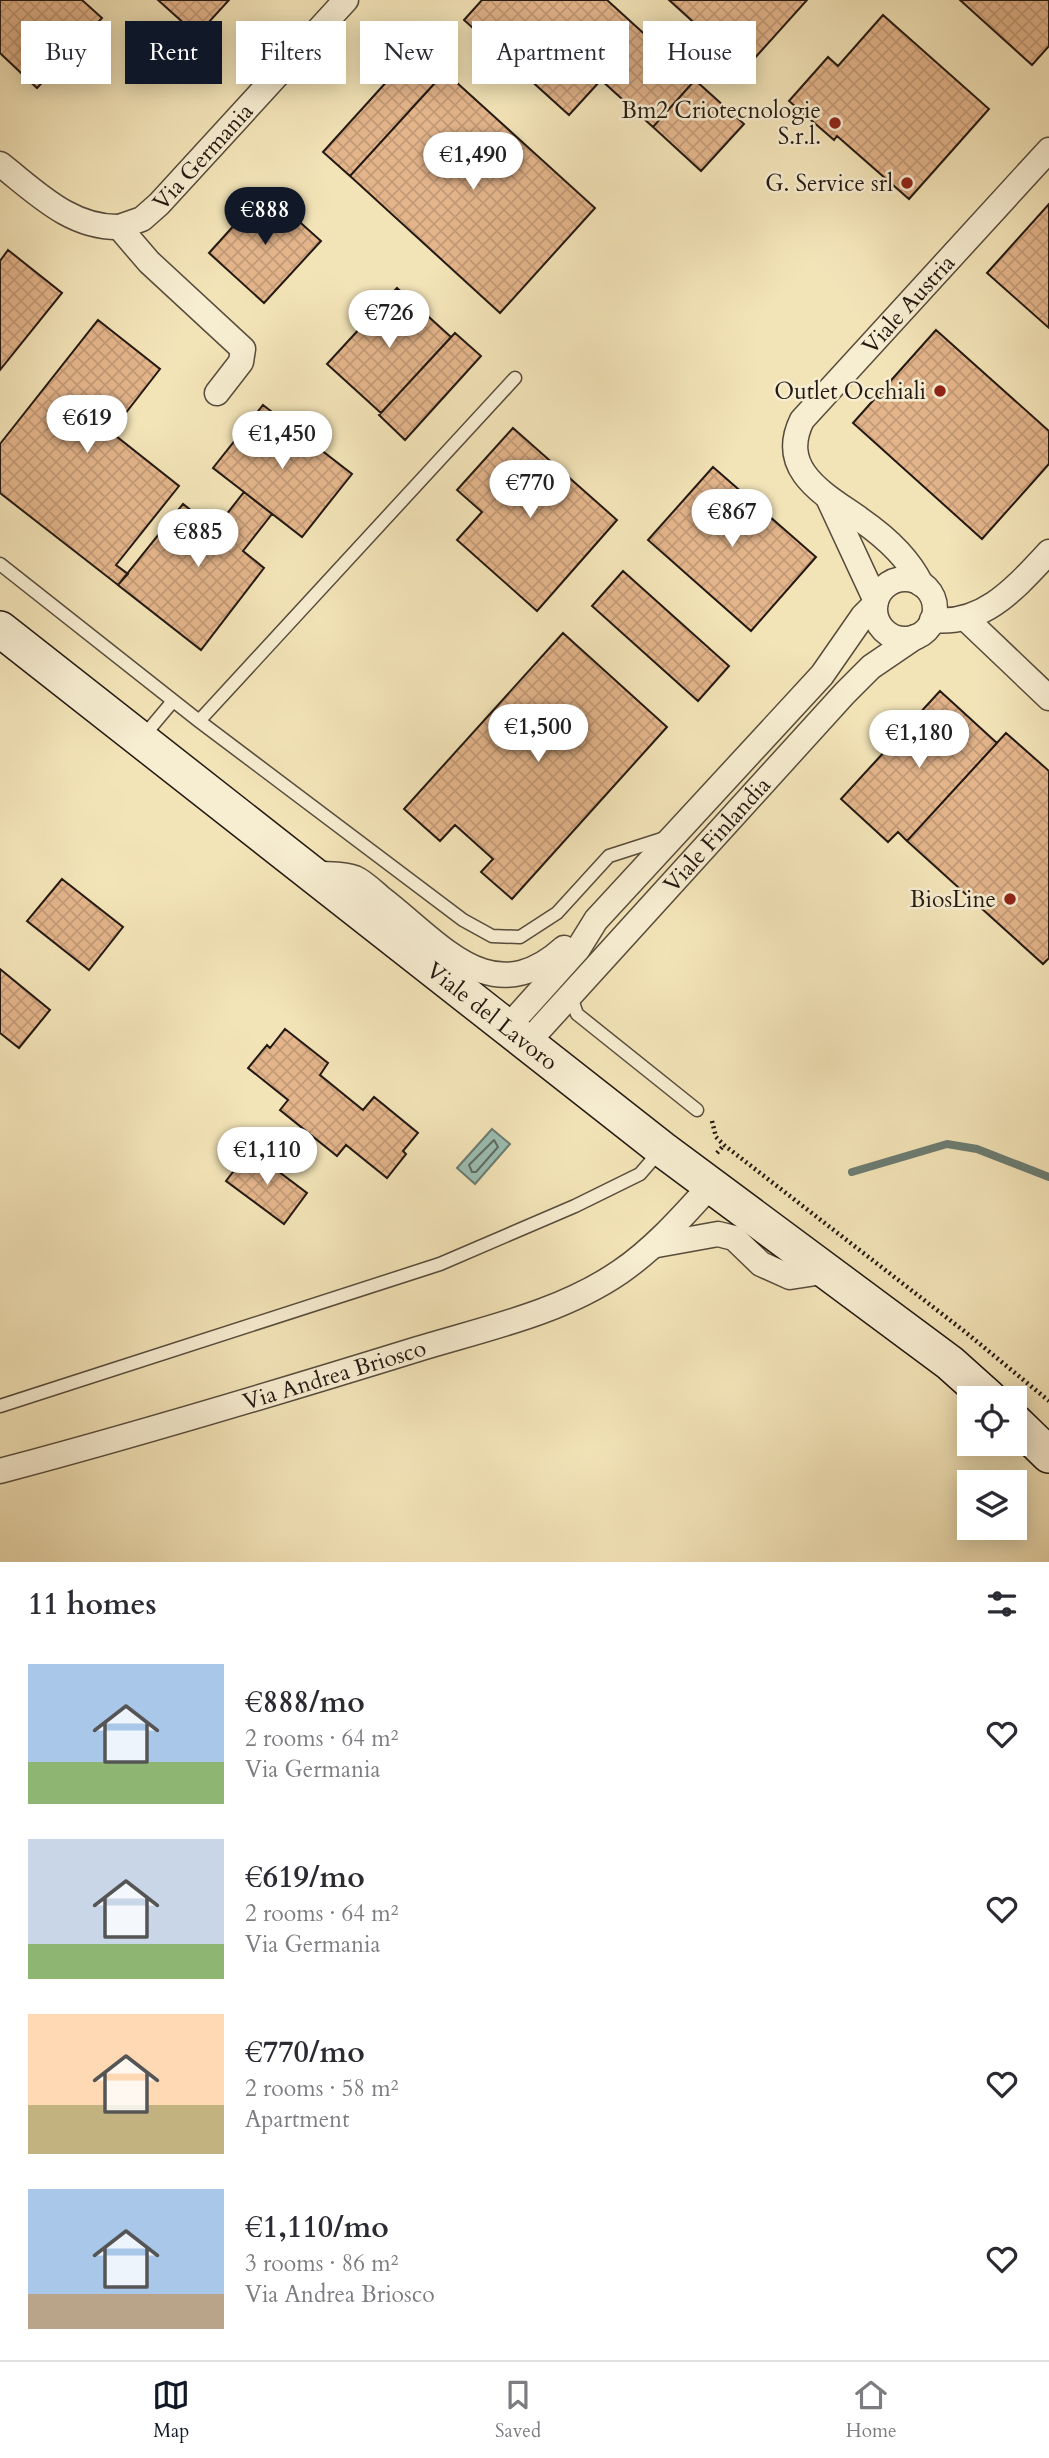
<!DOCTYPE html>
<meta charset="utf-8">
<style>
:root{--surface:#fff;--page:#f2f2f3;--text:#2b2b33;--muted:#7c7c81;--line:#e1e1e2;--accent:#111827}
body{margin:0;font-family:Cardo,serif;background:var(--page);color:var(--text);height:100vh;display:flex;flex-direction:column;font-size:26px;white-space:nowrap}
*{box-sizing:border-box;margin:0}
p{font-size:23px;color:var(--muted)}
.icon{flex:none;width:38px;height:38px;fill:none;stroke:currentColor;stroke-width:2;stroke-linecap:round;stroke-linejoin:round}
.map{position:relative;height:1562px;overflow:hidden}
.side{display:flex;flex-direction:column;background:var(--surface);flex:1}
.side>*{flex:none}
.banner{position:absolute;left:21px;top:21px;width:1008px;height:63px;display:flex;gap:14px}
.fabs{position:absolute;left:957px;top:1386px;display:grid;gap:14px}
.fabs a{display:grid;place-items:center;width:70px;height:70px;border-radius:0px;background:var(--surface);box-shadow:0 4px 18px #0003;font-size:35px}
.price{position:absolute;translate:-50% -60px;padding:0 16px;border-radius:24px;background:#fff;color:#222;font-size:23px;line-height:46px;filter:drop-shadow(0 2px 4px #0008)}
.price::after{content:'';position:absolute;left:50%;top:42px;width:21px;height:16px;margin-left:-10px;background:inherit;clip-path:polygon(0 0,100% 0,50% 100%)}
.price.on{background:var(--accent);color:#fff}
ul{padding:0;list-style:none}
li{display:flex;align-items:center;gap:21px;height:175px;padding:0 28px}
li span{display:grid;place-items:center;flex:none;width:196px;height:140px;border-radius:0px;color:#555}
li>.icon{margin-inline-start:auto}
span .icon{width:84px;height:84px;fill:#fffc;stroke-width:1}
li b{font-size:30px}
h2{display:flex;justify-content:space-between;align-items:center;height:84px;padding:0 28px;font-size:30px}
.pill{padding:0 24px;border-radius:0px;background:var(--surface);box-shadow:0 4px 18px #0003;font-size:24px;line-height:63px}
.pill.on{background:var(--accent);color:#fff}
.dock{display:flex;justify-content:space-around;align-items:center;height:98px;border-top:2px solid var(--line);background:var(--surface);font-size:19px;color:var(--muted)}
.dock a{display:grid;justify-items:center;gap:4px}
.dock .on{color:var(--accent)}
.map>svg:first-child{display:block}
.water{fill:#9bbeb2;stroke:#6b7c72;stroke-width:2}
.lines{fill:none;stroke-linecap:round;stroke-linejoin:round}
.shore{stroke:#5f6c62;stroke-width:2}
.stream{stroke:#6b7c72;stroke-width:8}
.building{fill:url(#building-cross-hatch);stroke:#231912;stroke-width:2}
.lane-casing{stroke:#574c3c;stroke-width:15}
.street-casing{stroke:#574c3c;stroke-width:27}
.secondary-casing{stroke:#231912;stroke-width:38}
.path{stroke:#231912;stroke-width:4.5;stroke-dasharray:2 3.5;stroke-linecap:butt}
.lane{stroke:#f7edd1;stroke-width:12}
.street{stroke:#f7edd1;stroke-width:24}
.secondary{stroke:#f7edd1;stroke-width:35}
.poi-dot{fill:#8f2418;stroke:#f7edd1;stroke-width:2.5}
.labels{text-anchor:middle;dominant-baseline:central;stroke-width:5;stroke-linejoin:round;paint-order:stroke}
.poi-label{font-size:23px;fill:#231912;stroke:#f7edd1;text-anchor:end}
.street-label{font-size:23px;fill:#231912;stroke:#f7edd1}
</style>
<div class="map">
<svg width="1049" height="1562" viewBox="0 0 1049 1562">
<defs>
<pattern id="building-cross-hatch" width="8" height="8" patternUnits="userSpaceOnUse" patternTransform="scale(1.75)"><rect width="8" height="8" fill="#e4b58b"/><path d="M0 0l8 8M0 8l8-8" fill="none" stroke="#c39b77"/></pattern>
</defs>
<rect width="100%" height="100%" fill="#f3e4b8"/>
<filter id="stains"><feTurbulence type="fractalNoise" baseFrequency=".00286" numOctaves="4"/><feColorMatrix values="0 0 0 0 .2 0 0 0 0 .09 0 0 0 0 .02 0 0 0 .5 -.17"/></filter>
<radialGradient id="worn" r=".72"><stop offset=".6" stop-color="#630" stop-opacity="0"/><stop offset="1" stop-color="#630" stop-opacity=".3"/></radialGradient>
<path class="water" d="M 492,1129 L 510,1144 L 475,1184 L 457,1168 Z"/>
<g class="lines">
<path class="shore" d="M 494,1140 L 498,1147 L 476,1172 L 472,1172 L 469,1165 Z"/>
<path class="stream" d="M 852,1172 L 947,1144 L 977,1149 L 1049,1177"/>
</g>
<path class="building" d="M 0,0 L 82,0 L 102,18 L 37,88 L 0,53 Z
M 158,0 L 229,0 L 197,35 Z
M 482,0 L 607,0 L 695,80 L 653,127 L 601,80 L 569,115 L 464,20 Z
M 669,0 L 807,0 L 745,69 Z
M 960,0 L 1049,0 L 1049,46 L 1032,65 Z
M 883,15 L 989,109 L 909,199 L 837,136 L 834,140 L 789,101 L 828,57 L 838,66 Z
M 418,47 L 445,72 L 350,176 L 323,152 Z
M 445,72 L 595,208 L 500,313 L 350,176 Z
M 695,80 L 744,124 L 701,171 L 653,127 Z
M 265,191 L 321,241 L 264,303 L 209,253 Z
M 1049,204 L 1049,328 L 987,273 Z
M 8,250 L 62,293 L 0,370 L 0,261 Z
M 397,288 L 451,337 L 381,413 L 327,364 Z
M 98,320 L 160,369 L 111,432 L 179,486 L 116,565 L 128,574 L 118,585 L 0,493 L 0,444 Z
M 936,330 L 1049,431 L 1049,464 L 982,539 L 853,423 Z
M 455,333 L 481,356 L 405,440 L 379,415 Z
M 263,405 L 352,474 L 302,537 L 213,468 Z
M 513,428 L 617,520 L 537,611 L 457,540 L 482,512 L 457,490 Z
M 713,467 L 816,557 L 751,631 L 648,540 Z
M 244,492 L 272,514 L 243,551 L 264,568 L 201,650 L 118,585 L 183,504 L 215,529 Z
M 623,571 L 729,666 L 698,701 L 592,606 Z
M 563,633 L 667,727 L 512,899 L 481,872 L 493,859 L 455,825 L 440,841 L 404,809 Z
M 940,691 L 997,743 L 907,841 L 898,832 L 888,842 L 841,799 Z
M 1006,733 L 1049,771 L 1049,958 L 1043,964 L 907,841 Z
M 62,879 L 123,927 L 89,970 L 27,921 Z
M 0,969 L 50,1010 L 19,1048 L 0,1033 Z
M 285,1029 L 328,1063 L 320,1075 L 363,1110 L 374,1097 L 418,1133 L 403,1151 L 406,1154 L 387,1178 L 346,1145 L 337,1156 L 280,1110 L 288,1100 L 248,1068 L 267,1045 L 270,1048 Z
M 250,1150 L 307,1193 L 284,1224 L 226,1181 Z"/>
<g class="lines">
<defs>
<path id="lane" d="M 0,564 L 199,721 L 463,920 L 492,936 L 520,937 L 557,913 L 609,856 L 665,838
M 199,721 L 515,378
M 142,738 L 173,701
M 570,994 L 577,1014 L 697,1110
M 0,1406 L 440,1264 L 575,1206 L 640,1174 L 659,1152"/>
<g id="street">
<path d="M 0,164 C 36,192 70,228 119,227"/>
<path id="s1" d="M 217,393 L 241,362 L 243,349 L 149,262 L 119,227 L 142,219 L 159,204 L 346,0"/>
<path d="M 829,500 L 876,601"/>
<circle cx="905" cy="609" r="30"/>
<path id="s2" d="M 921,584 C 909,559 884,536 861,520 C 826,495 777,471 802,420 L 1049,150"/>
<path d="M 965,618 L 1049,698"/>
<path d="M 932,620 C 984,626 1017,586 1049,552"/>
<path d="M 312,873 C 325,875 343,873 355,878 C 364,882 374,892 381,898 C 440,943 491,1014 564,948"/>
<path d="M 507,1028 L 578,949 L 596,920 L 822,675 L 863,616 L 875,604"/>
<path id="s3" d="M 527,1043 L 845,693 L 871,667 L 915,637"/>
<path d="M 657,1245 L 718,1234 L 734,1238 L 761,1264 L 790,1277 L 829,1271"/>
<path id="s4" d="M 0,1471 C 140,1434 279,1392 418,1349 C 487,1328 560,1313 620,1272 C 655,1248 683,1216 712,1184"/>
</g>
<g id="secondary">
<path id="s5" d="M 0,629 L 662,1149 L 950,1363 L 989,1398"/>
<path d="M 1015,1422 L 1049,1455"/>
</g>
</defs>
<use href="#lane" class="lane-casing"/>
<use href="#street" class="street-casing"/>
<use href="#secondary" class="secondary-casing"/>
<path class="path" d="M 712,1121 L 716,1137 L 724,1145 L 964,1331 L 1049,1401
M 717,1153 L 724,1145"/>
<use href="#lane" class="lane"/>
<use href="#street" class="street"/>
<use href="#secondary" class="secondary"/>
</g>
<g class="poi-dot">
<circle cx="835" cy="123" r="7"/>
<circle cx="907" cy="183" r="7"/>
<circle cx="940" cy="391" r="7"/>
<circle cx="1010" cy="899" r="7"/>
</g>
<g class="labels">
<g class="poi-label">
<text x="821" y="110">Bm2 Criotecnologie<tspan x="821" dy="26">S.r.l.</tspan></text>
<text x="893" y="183">G. Service srl</text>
<text x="926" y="391">Outlet Occhiali</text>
<text x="996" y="899">BiosLine</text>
</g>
<g class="street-label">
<text stroke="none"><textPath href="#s1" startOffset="338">Via Germania</textPath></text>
<text stroke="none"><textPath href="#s2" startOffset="376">Viale Austria</textPath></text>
<text stroke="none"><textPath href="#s3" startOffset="282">Viale Finlandia</textPath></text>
<text stroke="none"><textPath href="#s5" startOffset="626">Viale del Lavoro</textPath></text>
<text stroke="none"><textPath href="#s4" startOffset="348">Via Andrea Briosco</textPath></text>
</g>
</g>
<rect width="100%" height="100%" filter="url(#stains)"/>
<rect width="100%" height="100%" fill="url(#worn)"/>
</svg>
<div class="fabs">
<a><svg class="icon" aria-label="locate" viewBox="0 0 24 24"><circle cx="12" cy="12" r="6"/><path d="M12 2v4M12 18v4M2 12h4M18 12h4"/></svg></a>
<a><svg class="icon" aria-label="layers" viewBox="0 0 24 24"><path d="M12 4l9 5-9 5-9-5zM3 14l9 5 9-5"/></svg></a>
</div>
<b class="price" style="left:473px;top:192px">€1,490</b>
<b class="price on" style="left:265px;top:247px">€888</b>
<b class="price" style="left:389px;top:350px">€726</b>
<b class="price" style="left:87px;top:455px">€619</b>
<b class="price" style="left:282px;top:471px">€1,450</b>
<b class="price" style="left:530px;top:520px">€770</b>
<b class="price" style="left:732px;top:549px">€867</b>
<b class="price" style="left:198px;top:569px">€885</b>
<b class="price" style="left:538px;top:764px">€1,500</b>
<b class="price" style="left:919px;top:770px">€1,180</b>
<b class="price" style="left:267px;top:1187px">€1,110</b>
<div class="banner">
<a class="pill">Buy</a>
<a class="pill on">Rent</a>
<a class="pill">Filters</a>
<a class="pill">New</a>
<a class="pill">Apartment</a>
<a class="pill">House</a>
</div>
</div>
<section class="side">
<h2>11 homes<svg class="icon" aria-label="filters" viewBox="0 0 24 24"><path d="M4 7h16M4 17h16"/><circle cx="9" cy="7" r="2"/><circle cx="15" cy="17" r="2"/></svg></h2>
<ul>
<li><span style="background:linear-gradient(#a9c7e8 70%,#8fb573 0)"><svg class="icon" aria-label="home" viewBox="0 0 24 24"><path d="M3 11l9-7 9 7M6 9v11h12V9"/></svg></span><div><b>€888/mo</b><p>2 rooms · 64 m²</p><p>Via Germania</p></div><svg class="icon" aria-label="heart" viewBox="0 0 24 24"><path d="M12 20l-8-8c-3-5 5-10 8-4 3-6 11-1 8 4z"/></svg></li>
<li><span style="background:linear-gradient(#c9d6e8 75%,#8fb573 0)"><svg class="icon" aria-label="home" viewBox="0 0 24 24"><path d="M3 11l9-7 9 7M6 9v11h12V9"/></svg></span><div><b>€619/mo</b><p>2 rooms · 64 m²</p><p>Via Germania</p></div><svg class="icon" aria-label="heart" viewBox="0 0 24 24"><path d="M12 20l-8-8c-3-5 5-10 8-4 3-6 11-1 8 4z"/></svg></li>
<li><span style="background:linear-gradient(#ffd9b3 65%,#c2b280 0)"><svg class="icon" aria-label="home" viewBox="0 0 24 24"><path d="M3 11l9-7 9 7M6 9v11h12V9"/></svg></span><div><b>€770/mo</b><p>2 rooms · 58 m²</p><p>Apartment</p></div><svg class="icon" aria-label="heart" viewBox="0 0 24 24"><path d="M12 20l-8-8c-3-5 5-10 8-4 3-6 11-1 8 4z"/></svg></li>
<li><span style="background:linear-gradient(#a9c7e8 75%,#b9a48a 0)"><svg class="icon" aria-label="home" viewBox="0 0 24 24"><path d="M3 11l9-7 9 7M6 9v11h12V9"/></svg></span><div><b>€1,110/mo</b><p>3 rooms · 86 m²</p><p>Via Andrea Briosco</p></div><svg class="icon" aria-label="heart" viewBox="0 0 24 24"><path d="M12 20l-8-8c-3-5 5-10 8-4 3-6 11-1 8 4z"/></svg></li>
</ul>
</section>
<nav class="dock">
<a class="on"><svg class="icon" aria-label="map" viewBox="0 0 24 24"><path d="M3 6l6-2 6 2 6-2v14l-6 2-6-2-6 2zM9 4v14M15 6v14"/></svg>Map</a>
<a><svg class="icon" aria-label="saved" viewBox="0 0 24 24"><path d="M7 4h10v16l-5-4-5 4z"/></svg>Saved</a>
<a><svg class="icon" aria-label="home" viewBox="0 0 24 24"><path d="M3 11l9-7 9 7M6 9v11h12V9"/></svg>Home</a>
</nav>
